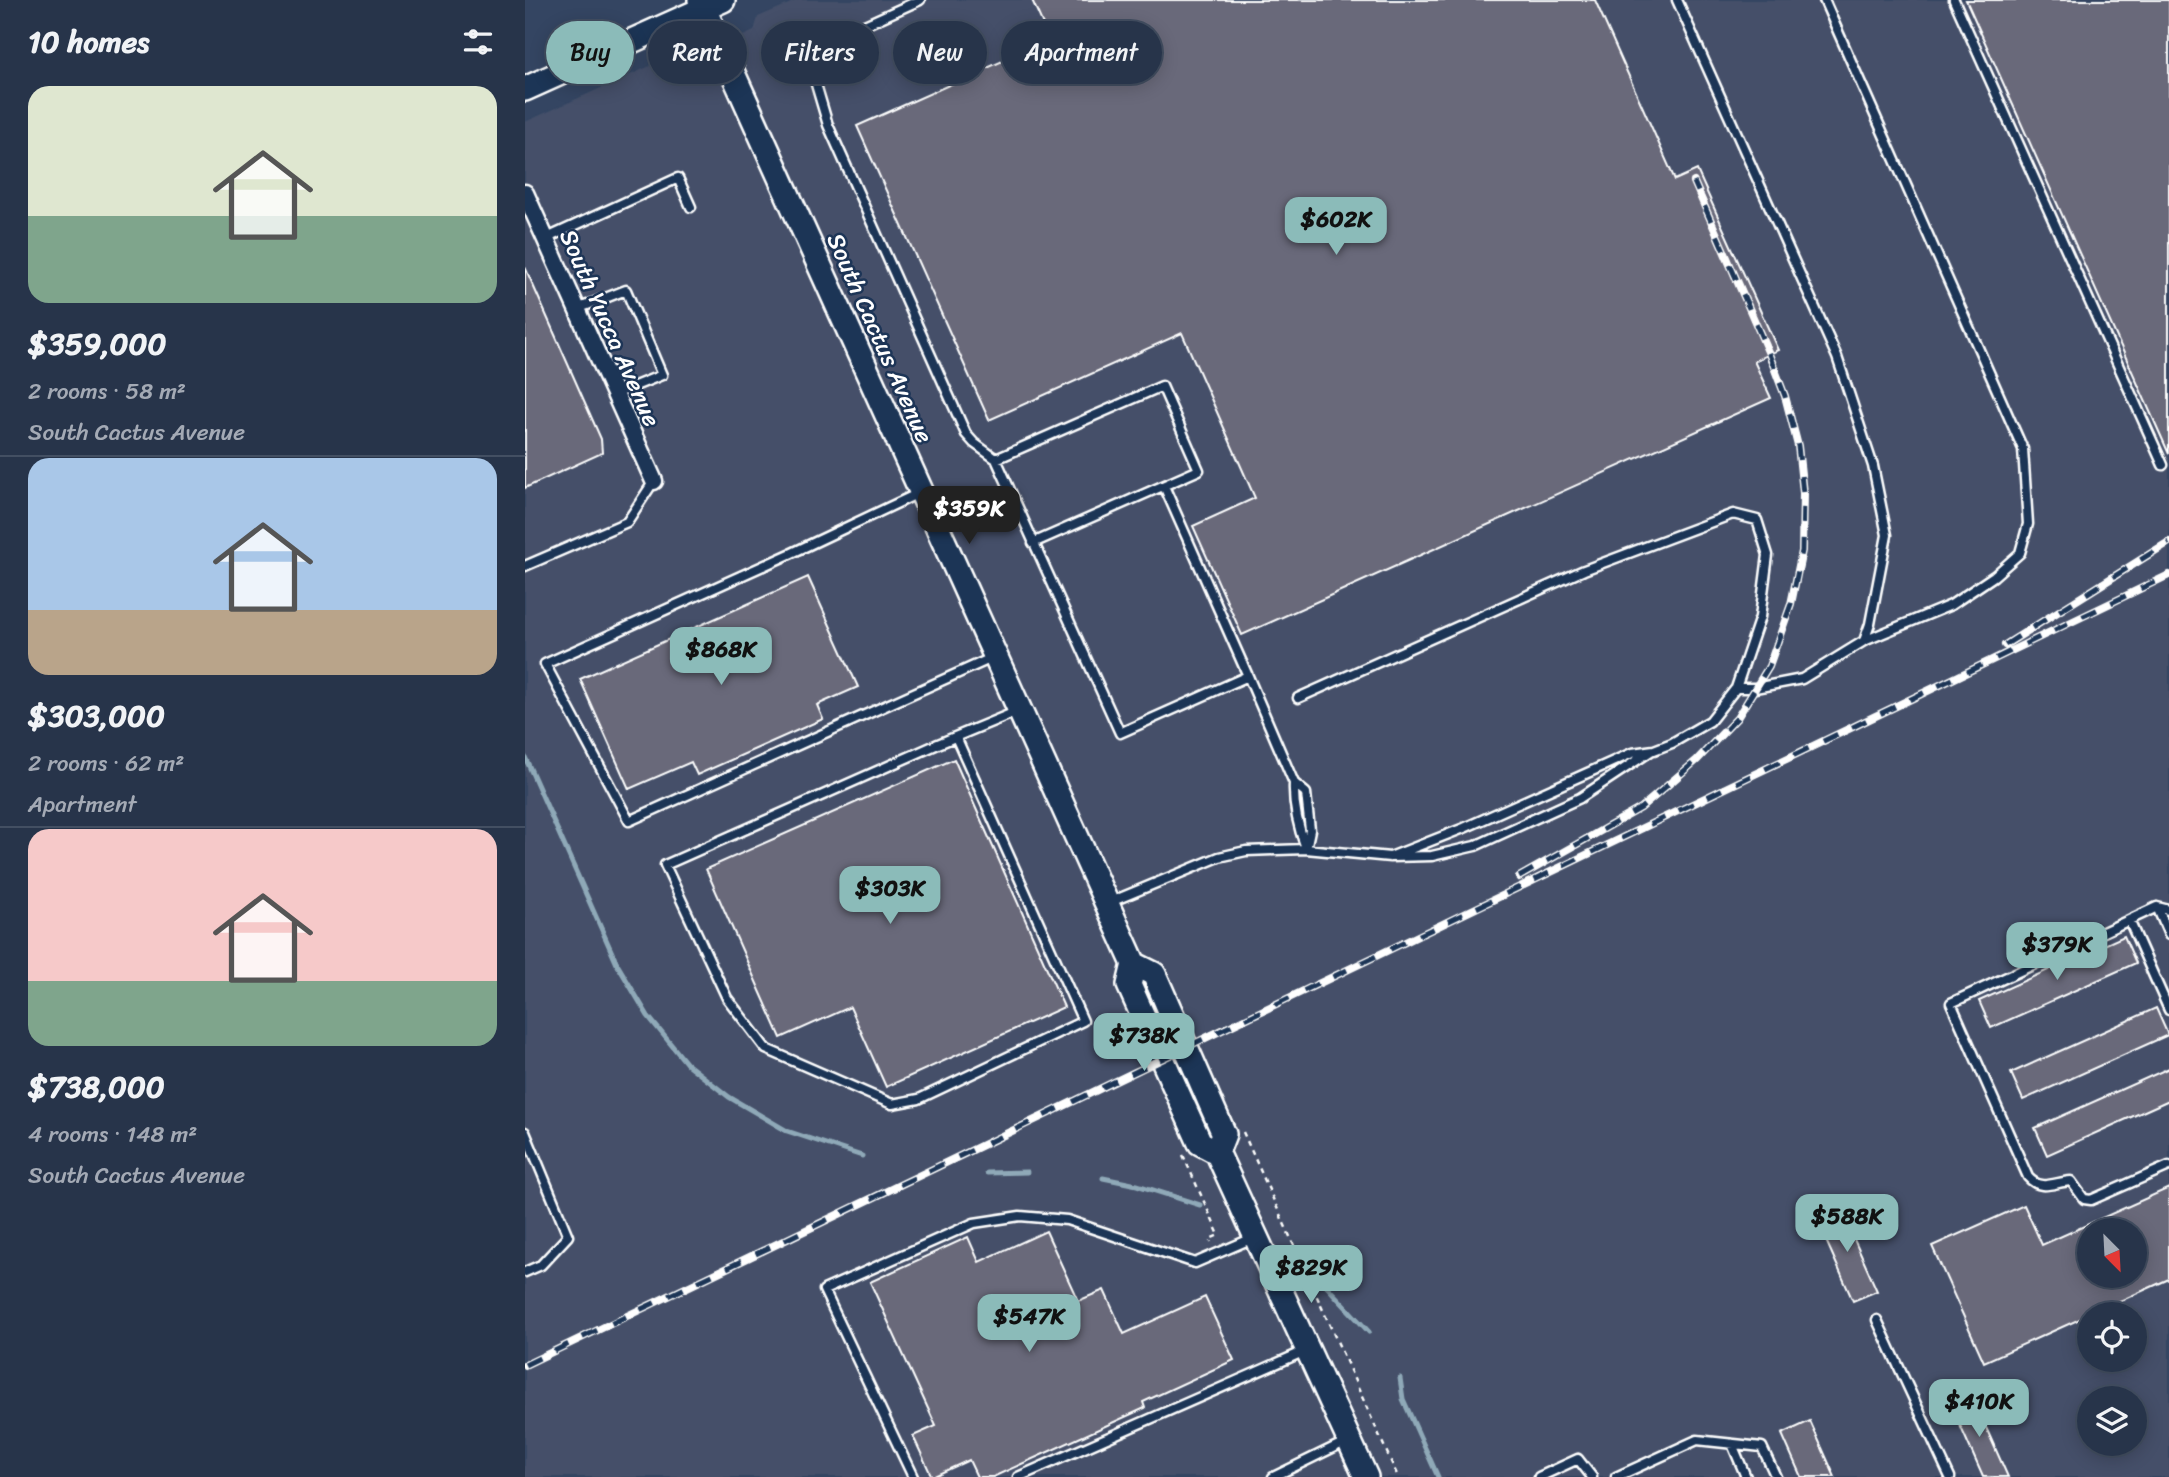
<!DOCTYPE html>
<meta charset="utf-8">
<style>
:root{--surface:#27344a;--page:#333f54;--text:#f1f3f6;--muted:#a4aab5;--line:#434f62;--accent:#8bbbb9}
body{margin:0;font-family:Sriracha,sans-serif;background:var(--page);color:var(--text);height:100vh;display:flex;flex-direction:column;font-size:26px;white-space:nowrap}
*{box-sizing:border-box;margin:0}
p{font-size:23px;color:var(--muted)}
.icon{flex:none;width:38px;height:38px;fill:none;stroke:currentColor;stroke-width:2;stroke-linecap:round;stroke-linejoin:round}
.map{position:relative;flex:1;overflow:hidden}
.sheet{display:flex;flex-direction:column;background:var(--surface);width:525px}
.sheet>*{flex:none}
.top-card{position:absolute;left:21px;top:21px;width:665px;height:63px;display:flex;gap:14px}
.needle{width:46px;rotate:156deg}
.buttons{position:absolute;left:1552px;top:1218px;display:grid;gap:14px}
.buttons a{display:grid;place-items:center;width:70px;height:70px;border-radius:50%;background:var(--surface);box-shadow:0 4px 18px #0003,0 0 0 2px var(--line);font-size:35px}
.price{position:absolute;translate:-50% -60px;padding:0 16px;border-radius:14px;background:var(--accent);color:#111;font-size:23px;line-height:46px;filter:drop-shadow(0 2px 4px #0008)}
.price::after{content:'';position:absolute;left:50%;top:42px;width:21px;height:16px;margin-left:-10px;background:inherit;clip-path:polygon(0 0,100% 0,50% 100%)}
.price.on{background:#222;color:#fff}
ul{padding:0;list-style:none}
li{display:grid;align-content:center;gap:14px;height:371px;padding:0 28px}
li+li{border-top:2px solid var(--line)}
li span{display:grid;place-items:center;height:217px;border-radius:21px;color:#555}
li>.icon{margin-inline-start:auto}
span .icon{width:126px;height:126px;fill:#fffc;stroke-width:1}
li b{font-size:30px}
h2{display:flex;justify-content:space-between;align-items:center;height:84px;padding:0 28px;font-size:30px}
.chip{padding:0 24px;border-radius:32px;background:var(--surface);box-shadow:0 4px 18px #0003,0 0 0 2px var(--line);font-size:24px;line-height:63px}
.chip.on{background:var(--accent);color:#111}
main{display:flex;flex:1;min-height:0}
.map>svg:first-child{display:block}
.built{fill:#445069;fill-rule:evenodd}
.lines{fill:none;stroke-linecap:round;stroke-linejoin:round}
.stream{stroke:#8fa9b8;stroke-width:5}
.building{fill:#69697a;stroke:#fff;stroke-width:2;fill-rule:evenodd}
.service-casing{stroke:#fff;stroke-width:13}
.minor-casing{stroke:#fff;stroke-width:21}
.secondary-casing{stroke:#fff;stroke-width:28}
.path{stroke:#fff;stroke-width:2.5;stroke-dasharray:5 5;stroke-linecap:butt}
.service{stroke:#1d3557;stroke-width:8}
.minor{stroke:#1d3557;stroke-width:16}
.secondary{stroke:#1d3557;stroke-width:23}
.rail-casing{stroke:#fff;stroke-width:8}
.rail{stroke:#1d3557;stroke-width:5;stroke-dasharray:16;stroke-linecap:butt}
.labels{text-anchor:middle;dominant-baseline:central;stroke-width:5;stroke-linejoin:round;paint-order:stroke}
.street-label{font-size:24px;fill:#fff;stroke:#1d3557}
</style>
<main>
<section class="sheet">
<h2>10 homes<svg class="icon" aria-label="filters" viewBox="0 0 24 24"><path d="M4 7h16M4 17h16"/><circle cx="9" cy="7" r="2"/><circle cx="15" cy="17" r="2"/></svg></h2>
<ul>
<li><span style="background:linear-gradient(#dfe7d0 60%,#7fa58c 0)"><svg class="icon" aria-label="home" viewBox="0 0 24 24"><path d="M3 11l9-7 9 7M6 9v11h12V9"/></svg></span><div><b>$359,000</b><p>2 rooms · 58 m²</p><p>South Cactus Avenue</p></div></li>
<li><span style="background:linear-gradient(#a9c7e8 70%,#b9a48a 0)"><svg class="icon" aria-label="home" viewBox="0 0 24 24"><path d="M3 11l9-7 9 7M6 9v11h12V9"/></svg></span><div><b>$303,000</b><p>2 rooms · 62 m²</p><p>Apartment</p></div></li>
<li><span style="background:linear-gradient(#f6c9c9 70%,#7fa58c 0)"><svg class="icon" aria-label="home" viewBox="0 0 24 24"><path d="M3 11l9-7 9 7M6 9v11h12V9"/></svg></span><div><b>$738,000</b><p>4 rooms · 148 m²</p><p>South Cactus Avenue</p></div></li>
</ul>
</section>
<div class="map">
<svg width="1644" height="1477" viewBox="0 0 1644 1477">
<rect width="100%" height="100%" fill="#344562"/>
<filter id="ink" filterUnits="userSpaceOnUse"><feTurbulence type="fractalNoise" baseFrequency=".0143" numOctaves="2"/><feDisplacementMap in="SourceGraphic" scale="14" xChannelSelector="R" yChannelSelector="G"/><feConvolveMatrix kernelMatrix="1 2 1 2 8 2 1 2 1" color-interpolation-filters="sRGB"/></filter>
<g filter="url(#ink)">
<path class="built" d="M 273,0 L 1644,0 L 1644,1477 L 0,1477 L 0,122 L 152,54 L 167,59 L 229,31 L 233,17 ZM 1564,1230 L 1610,1230 L 1610,1276 L 1564,1276 ZM 1564,1314 L 1610,1314 L 1610,1360 L 1564,1360 ZM 1564,1398 L 1610,1398 L 1610,1444 L 1564,1444 Z"/>
<g class="lines">
<path class="stream" d="M 0,757 L 92,964 L 123,1016 L 162,1064 L 204,1097 L 262,1131 L 337,1156
M 462,1173 L 502,1172
M 578,1178 L 612,1185 L 675,1205
M 793,1277 L 844,1332
M 875,1378 L 878,1399 L 913,1477"/>
</g>
<path class="building" d="M 507,0 L 1070,0 L 1150,180 L 1172,170 L 1253,350 L 1229,361 L 1246,398 L 717,635 L 668,526 L 730,498 L 657,333 L 464,420 L 332,126 L 525,40 Z
M 1441,0 L 1644,0 L 1644,454 Z
M 0,267 L 76,439 L 77,453 L 0,488 Z
M 283,577 L 333,687 L 292,705 L 298,719 L 172,775 L 166,762 L 104,789 L 55,679 Z
M 429,759 L 539,1007 L 361,1087 L 325,1007 L 256,1038 L 181,869 Z
M 1599,936 L 1611,963 L 1466,1028 L 1454,1001 Z
M 1631,1008 L 1643,1035 L 1498,1100 L 1486,1073 Z
M 1644,1068 L 1644,1100 L 1522,1155 L 1510,1128 Z
M 1644,1188 L 1644,1279 L 1459,1362 L 1407,1246 L 1499,1205 L 1517,1245 ZM 1564,1230 L 1610,1230 L 1610,1276 L 1564,1276 Z
M 1315,1208 L 1352,1291 L 1328,1301 L 1291,1218 Z
M 521,1231 L 553,1301 L 579,1290 L 599,1334 L 680,1297 L 709,1360 L 618,1402 L 620,1408 L 468,1477 L 452,1477 L 444,1460 L 407,1477 L 388,1436 L 411,1426 L 345,1282 L 443,1237 L 454,1262 Z
M 1447,1396 L 1483,1477 L 1458,1477 L 1426,1405 Z
M 1285,1421 L 1310,1477 L 1276,1477 L 1257,1434 Z"/>
<g class="lines">
<defs>
<path id="service" d="M 395,0 L 311,38 L 295,51 L 290,81 L 303,125 L 441,434 L 449,443 L 471,459 L 637,386 L 674,470 L 508,543
M 1152,0 L 1312,357 L 1348,466 L 1362,535 L 1345,624 L 1339,641 L 1277,679 L 1230,688 L 1211,688
M 1299,0 L 1498,449 L 1503,524 L 1495,553 L 1469,576 L 1426,605 L 1339,641
M 1429,0 L 1638,465
M 20,239 L 153,178 L 166,207
M 52,309 L 101,290 L 137,375 L 90,394
M 471,459 L 595,733 L 723,676 L 769,783 L 781,793 L 785,830 L 781,849
M 639,486 L 723,676
M 396,492 L 267,553 L 20,664 L 104,821 L 469,657
M 0,566 L 102,522 L 129,481
M 773,698 L 1059,570 L 1208,514 L 1232,520 L 1243,555 L 1235,617 L 1211,688 L 1185,721 L 1147,743 L 1129,750 L 1107,753 L 939,828 L 865,857
M 431,737 L 558,1021 L 394,1099 L 367,1104 L 241,1049 L 202,998 L 140,865 L 413,744 L 493,711
M 769,783 C 768,806 773,827 781,848
M 583,903 L 694,857 L 721,851 L 781,849 L 865,857 L 907,856 L 950,846 L 1055,798 L 1126,751
M 1632,907 L 1644,935
M 1644,910 L 1632,907 L 1426,1003 L 1503,1177 C 1516,1192 1529,1182 1546,1181 L 1559,1199 L 1566,1200 L 1644,1166
M 1604,920 L 1644,1010
M 0,1132 L 43,1236 L 16,1265 L 0,1272
M 1352,1320 L 1425,1477
M 1207,1444 L 1221,1477
M 388,1477 L 299,1290 L 449,1223 L 495,1216 L 542,1220 L 670,1263 L 728,1238
M 493,1477 L 780,1351
M 748,1477 L 822,1441
M 1014,1477 L 1053,1459 L 1067,1477
M 1091,1477 L 1172,1440 L 1237,1447 L 1251,1477"/>
<path id="minor" d="M 0,193 L 129,481"/>
<path id="secondary" d="M 175,0 L 609,964 L 604,985 L 675,1143 L 692,1152 L 841,1477
M 0,89 L 198,0
M 609,964 L 629,974 L 699,1134 L 692,1152"/>
</defs>
<use href="#service" class="service-casing"/>
<use href="#minor" class="minor-casing"/>
<use href="#secondary" class="secondary-casing"/>
<path class="path" d="M 718,1132 L 873,1477
M 658,1155 L 694,1235 L 685,1239 L 686,1242"/>
<use href="#service" class="service"/>
<use href="#minor" class="minor"/>
<use href="#secondary" class="secondary"/>
<defs>
<path id="rail" d="M 1480,645 L 1644,542
M 994,877 L 1116,808 L 1172,760 L 1212,718 L 1244,666 L 1266,604 L 1277,551 L 1278,493 L 1273,446 L 1260,396 L 1244,354 L 1169,182
M 0,1365 L 1644,575"/>
</defs>
<use href="#rail" class="rail-casing"/>
<use href="#rail" class="rail"/>
</g>
</g>
<g class="labels">
<g class="street-label">
<text transform="translate(85 328) rotate(66)">South Yucca Avenue</text>
<text transform="translate(355 338) rotate(66)">South Cactus Avenue</text>
</g>
</g>
</svg>
<div class="buttons">
<a><svg class="needle" viewBox="-14 -14 28 28"><path d="M0-13l5 13h-10z" fill="#e53935"/><path d="M0 13l5-13h-10z" fill="#a4aab5"/></svg></a>
<a><svg class="icon" aria-label="locate" viewBox="0 0 24 24"><circle cx="12" cy="12" r="6"/><path d="M12 2v4M12 18v4M2 12h4M18 12h4"/></svg></a>
<a><svg class="icon" aria-label="layers" viewBox="0 0 24 24"><path d="M12 4l9 5-9 5-9-5zM3 14l9 5 9-5"/></svg></a>
</div>
<b class="price" style="left:811px;top:257px">$602K</b>
<b class="price on" style="left:444px;top:546px">$359K</b>
<b class="price" style="left:196px;top:687px">$868K</b>
<b class="price" style="left:365px;top:926px">$303K</b>
<b class="price" style="left:1532px;top:982px">$379K</b>
<b class="price" style="left:619px;top:1073px">$738K</b>
<b class="price" style="left:1322px;top:1254px">$588K</b>
<b class="price" style="left:786px;top:1305px">$829K</b>
<b class="price" style="left:504px;top:1354px">$547K</b>
<b class="price" style="left:1454px;top:1439px">$410K</b>
<div class="top-card">
<a class="chip on">Buy</a>
<a class="chip">Rent</a>
<a class="chip">Filters</a>
<a class="chip">New</a>
<a class="chip">Apartment</a>
</div>
</div>
</main>
